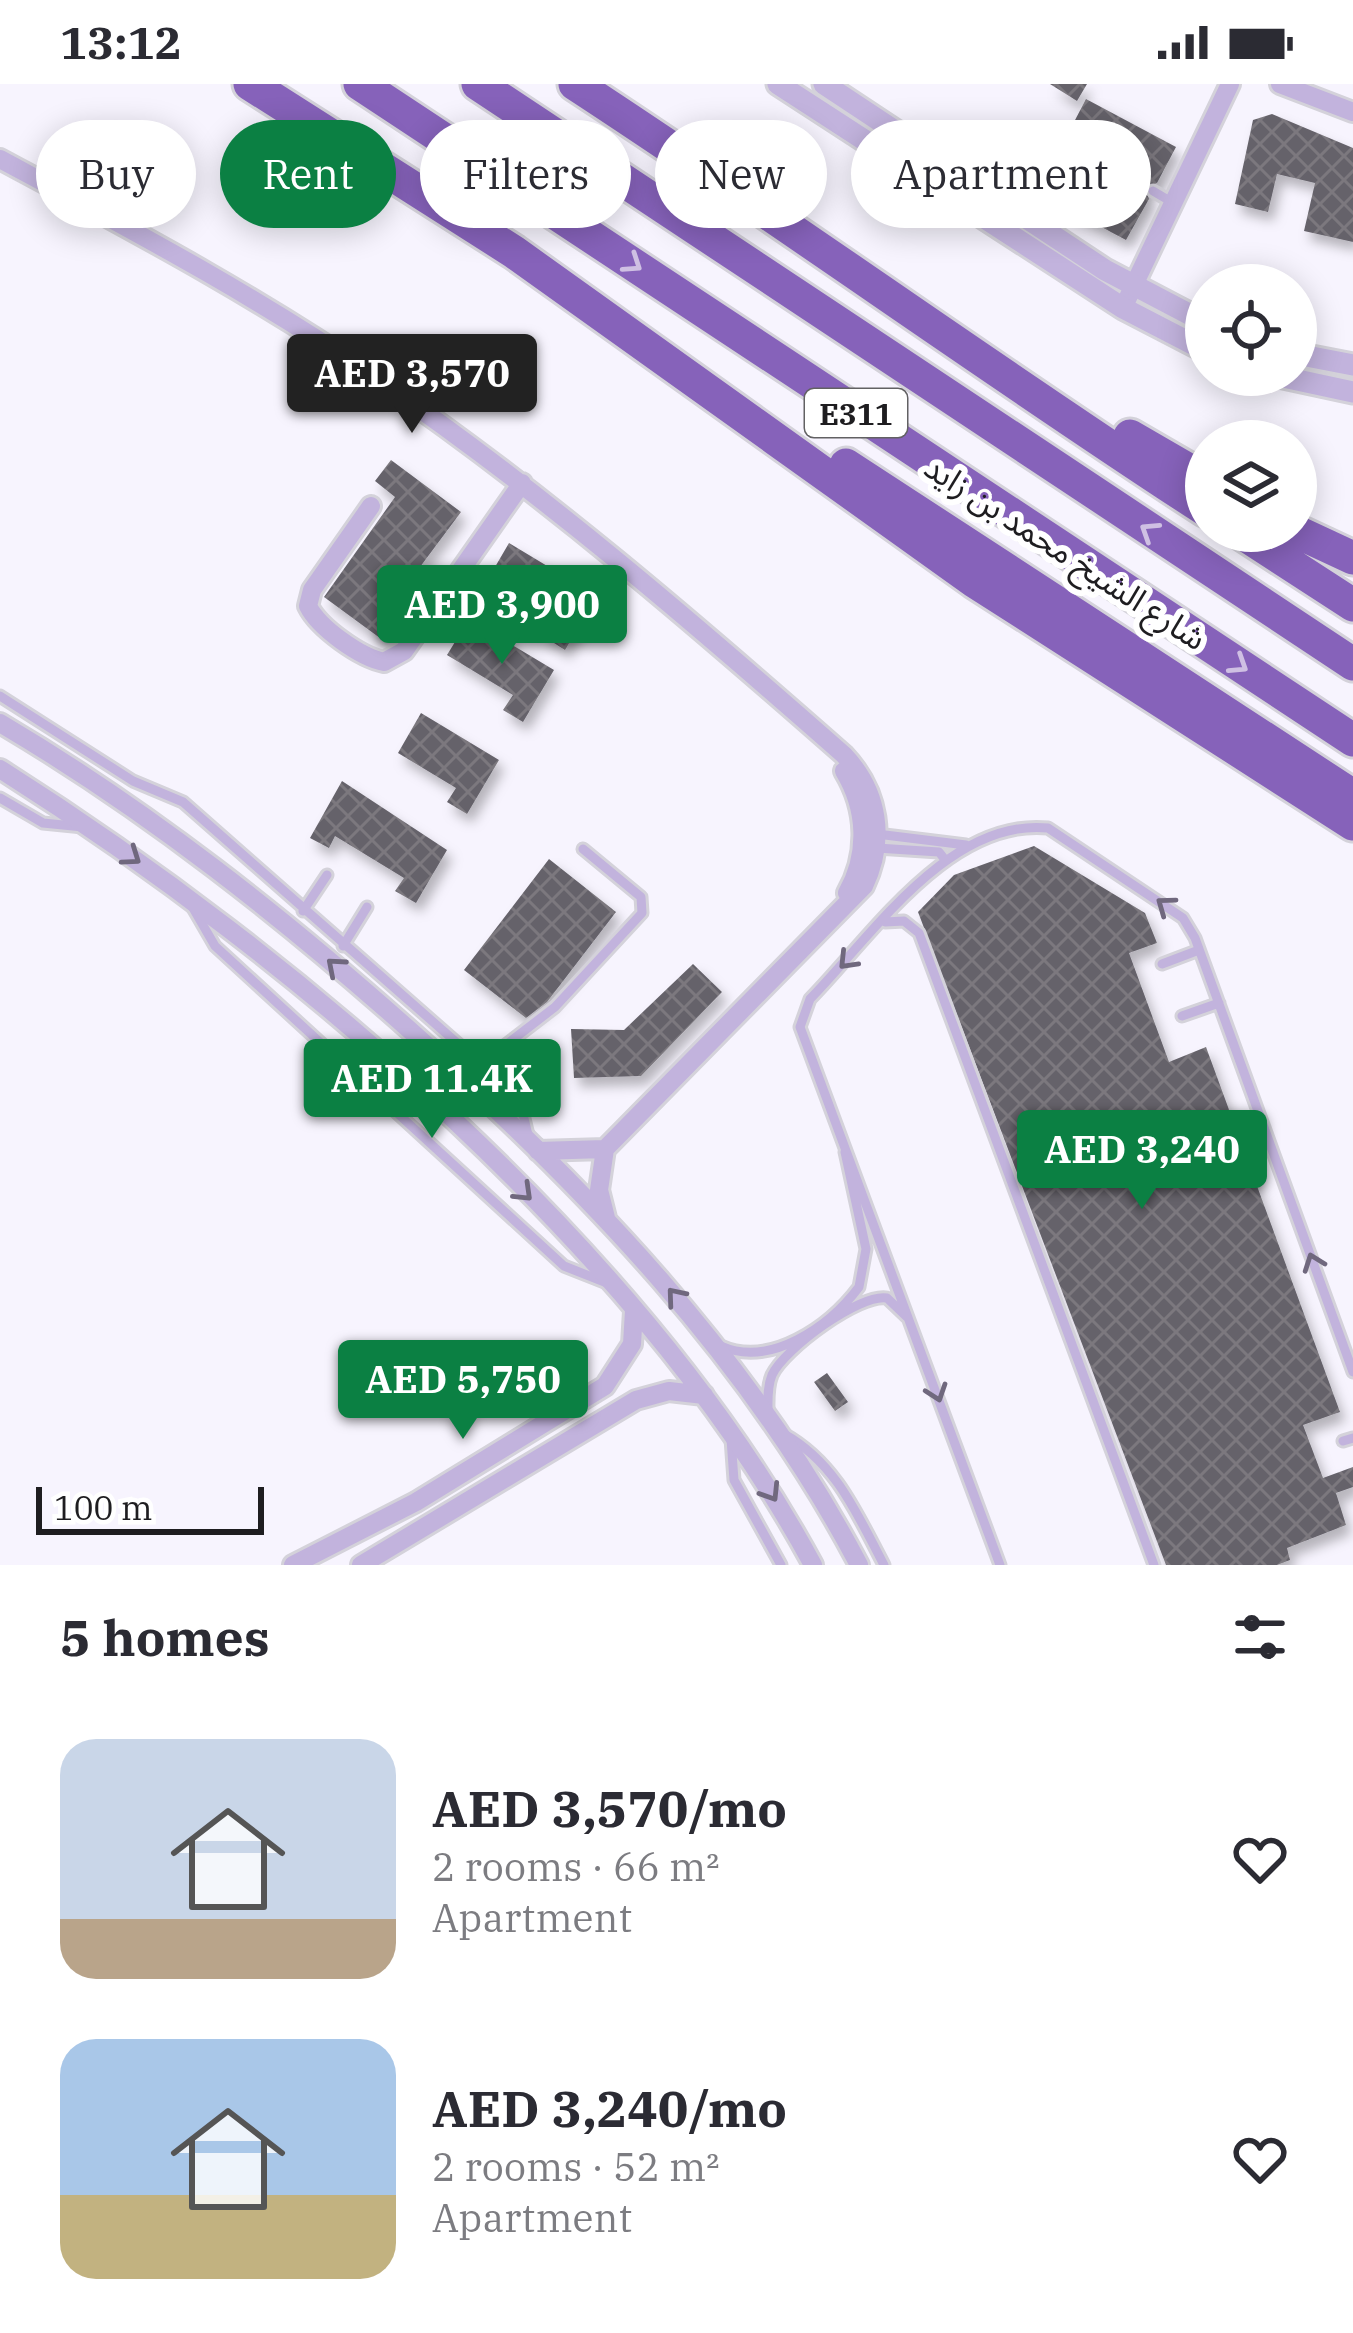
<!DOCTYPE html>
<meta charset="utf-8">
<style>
:root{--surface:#fff;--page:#f2f2f3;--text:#2b2b33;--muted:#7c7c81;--accent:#0b8043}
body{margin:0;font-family:"IBM Plex Serif","Noto Sans Arabic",serif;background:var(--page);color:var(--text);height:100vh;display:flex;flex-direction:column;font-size:45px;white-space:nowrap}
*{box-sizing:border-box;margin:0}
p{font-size:39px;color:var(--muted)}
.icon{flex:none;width:66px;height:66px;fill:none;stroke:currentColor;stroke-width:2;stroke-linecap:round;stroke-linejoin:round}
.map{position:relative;height:1481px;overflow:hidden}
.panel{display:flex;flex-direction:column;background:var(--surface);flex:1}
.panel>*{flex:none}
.hud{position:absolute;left:36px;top:36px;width:1281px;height:108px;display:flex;gap:24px}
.tools{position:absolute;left:1185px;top:180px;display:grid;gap:24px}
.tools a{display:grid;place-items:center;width:132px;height:132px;border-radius:50%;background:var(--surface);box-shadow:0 6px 30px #0003;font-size:60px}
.scale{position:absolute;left:36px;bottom:30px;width:228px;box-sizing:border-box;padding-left:12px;border:6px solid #1e1d20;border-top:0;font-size:33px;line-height:42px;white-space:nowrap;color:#1e1d20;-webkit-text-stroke:9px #fff;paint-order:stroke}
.price{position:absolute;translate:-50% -102px;padding:0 27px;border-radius:12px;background:var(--accent);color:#fff;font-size:39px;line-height:78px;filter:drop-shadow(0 3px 6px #0008)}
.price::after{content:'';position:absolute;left:50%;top:72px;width:36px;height:27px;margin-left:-18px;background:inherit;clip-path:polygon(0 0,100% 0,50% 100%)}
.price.selected{background:#222;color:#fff}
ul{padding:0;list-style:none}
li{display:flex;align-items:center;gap:36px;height:300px;padding:0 60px}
li span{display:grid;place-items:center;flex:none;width:336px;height:240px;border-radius:36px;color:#555}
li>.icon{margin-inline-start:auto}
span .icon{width:144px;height:144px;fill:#fffc;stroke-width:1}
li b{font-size:51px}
h2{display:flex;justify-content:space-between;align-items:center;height:144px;padding:0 60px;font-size:51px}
.tag{padding:0 42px;border-radius:54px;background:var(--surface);box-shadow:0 6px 30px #0003;font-size:42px;line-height:108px}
.tag.selected{background:var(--accent);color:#fff}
.status{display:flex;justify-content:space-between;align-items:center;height:84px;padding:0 60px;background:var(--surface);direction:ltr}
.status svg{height:33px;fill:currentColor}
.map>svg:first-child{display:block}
.building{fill:url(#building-cross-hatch);filter:url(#shadow)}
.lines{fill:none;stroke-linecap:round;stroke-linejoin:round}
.service-casing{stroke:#d4d2da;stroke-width:15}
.minor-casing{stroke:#d4d2da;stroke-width:24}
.tertiary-casing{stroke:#d4d2da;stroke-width:27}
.motorway-casing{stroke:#d4d2da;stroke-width:39}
.service{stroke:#c2b3dd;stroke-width:9}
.minor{stroke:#c2b3dd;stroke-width:18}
.tertiary{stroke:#c2b3dd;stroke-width:21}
.motorway{stroke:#8662ba;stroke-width:33}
.oneway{stroke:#cfc0e3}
.oneway2{stroke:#70687e}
.labels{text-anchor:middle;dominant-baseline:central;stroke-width:12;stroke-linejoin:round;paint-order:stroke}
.shield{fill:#fff;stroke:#626163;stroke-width:3}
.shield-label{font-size:30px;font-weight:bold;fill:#1e1d20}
.street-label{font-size:33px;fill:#1e1d20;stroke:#fff}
</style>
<div class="status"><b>13:12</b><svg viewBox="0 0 49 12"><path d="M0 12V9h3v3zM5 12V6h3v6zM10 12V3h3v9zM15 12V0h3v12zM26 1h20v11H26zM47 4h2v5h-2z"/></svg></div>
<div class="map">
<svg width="1353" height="1481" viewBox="0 0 1353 1481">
<defs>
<pattern id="building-cross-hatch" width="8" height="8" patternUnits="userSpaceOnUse" patternTransform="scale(3)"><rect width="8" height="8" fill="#65626a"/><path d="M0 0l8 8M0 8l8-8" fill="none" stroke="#7b787e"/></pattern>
<filter id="shadow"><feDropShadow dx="5.5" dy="9" stdDeviation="6" flood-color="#0004"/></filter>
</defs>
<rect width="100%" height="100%" fill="#f7f4fe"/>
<path class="building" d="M 1050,0 L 1087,0 L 1077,17 Z
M 1086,15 L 1176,63 L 1157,99 L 1145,104 L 1149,115 L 1126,156 L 1037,109 Z
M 1272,30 L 1353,64 L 1353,158 L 1304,147 L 1315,99 L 1277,90 L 1268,128 L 1235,120 L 1253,36 Z
M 391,376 L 461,428 L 382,534 L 394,543 L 384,557 L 324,513 L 395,413 L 375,397 Z
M 509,459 L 597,512 L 565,566 L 543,552 L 553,534 L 488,495 Z
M 469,535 L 554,586 L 523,638 L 503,626 L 513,611 L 447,571 Z
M 421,629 L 499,676 L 467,730 L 447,718 L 456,704 L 398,669 Z
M 342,697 L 447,766 L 416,819 L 395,807 L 404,794 L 335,752 L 329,764 L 310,754 Z
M 1034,762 L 1145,829 L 1157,859 L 1129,869 L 1169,978 L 1206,963 L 1340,1328 L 1303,1341 L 1323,1394 L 1353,1383 L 1353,1403 L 1336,1409 L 1346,1441 L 1287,1464 L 1290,1476 L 1277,1481 L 1166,1481 L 918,828 L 954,791 Z
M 549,775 L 616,828 L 547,918 L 526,934 L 464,886 Z
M 693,880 L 722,908 L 641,992 L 574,994 L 571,945 L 624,946 Z
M 827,1289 L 848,1318 L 835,1327 L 814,1298 Z"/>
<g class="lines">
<defs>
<path id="service" d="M 1153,107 L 1175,120
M 0,612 L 133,697 L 183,718 L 506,1002 L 521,1022 L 529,1055
M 0,714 L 43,739 L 83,743
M 877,750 L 966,761
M 877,764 L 939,768 L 946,777
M 193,824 L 215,862 L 564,1182 L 607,1199
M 303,827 L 327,791
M 885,838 L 904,837 L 919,849 L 1154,1481
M 343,862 L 367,823
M 1162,880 L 1199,866
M 1182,932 L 1219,919
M 481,980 L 555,923 L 642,829 L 641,813 L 583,765
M 721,1262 C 770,1284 829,1243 859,1203 L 866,1165 L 845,1068
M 768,1328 C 768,1316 767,1303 772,1291 C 784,1265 860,1209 887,1214 L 908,1234
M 784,1350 C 836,1379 857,1430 884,1481
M 731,1355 L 734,1396 L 781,1481
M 1343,1357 L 1353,1354
M 1000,1481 L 800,943 L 810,915 C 871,853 949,734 1048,744 L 1183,834 L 1195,854 L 1353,1288"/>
<path id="minor" d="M 1280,0 L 1353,28
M 0,75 C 128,144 257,212 377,295 C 542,408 694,539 844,671 C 879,708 886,756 864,802 L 605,1065 L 599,1106 L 606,1134
M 1123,224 L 1230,0
M 371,422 L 312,506 L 308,522 C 319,544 360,573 384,578 L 404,567 L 522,399
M 0,639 C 149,727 284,834 413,949 C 586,1104 750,1274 859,1481
M 0,685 C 296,872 645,1170 813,1481
M 844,687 C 867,725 869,770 847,809
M 538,1067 L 605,1065
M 293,1481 L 416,1418 L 605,1302 L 632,1260 L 634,1227
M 361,1481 L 636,1316 L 669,1307 L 704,1311"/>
<path id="tertiary" d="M 778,0 L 1123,224 L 1206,267
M 824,0 L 1105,186 L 1206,239
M 1296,270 L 1353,281
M 1274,291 L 1353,308"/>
<path id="motorway" d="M 250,0 L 514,168 L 974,497 L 1353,740
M 360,0 L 1353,656
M 478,0 L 1353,580
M 575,0 C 788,139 993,288 1206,426
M 1130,352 L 1206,396
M 846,381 L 1353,712
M 1239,447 L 1353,521
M 1295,447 L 1353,474"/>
</defs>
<use href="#service" class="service-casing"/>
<use href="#minor" class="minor-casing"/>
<use href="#tertiary" class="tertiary-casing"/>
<use href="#motorway" class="motorway-casing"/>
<use href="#service" class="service"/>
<use href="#minor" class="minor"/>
<use href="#tertiary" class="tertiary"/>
<use href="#motorway" class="motorway"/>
</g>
<defs><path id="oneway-chevron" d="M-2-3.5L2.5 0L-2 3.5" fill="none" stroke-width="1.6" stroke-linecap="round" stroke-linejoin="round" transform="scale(3)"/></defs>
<g class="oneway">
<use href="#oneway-chevron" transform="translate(633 180) rotate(34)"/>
<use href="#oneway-chevron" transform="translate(1149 447) rotate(-147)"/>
<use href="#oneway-chevron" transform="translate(1239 581) rotate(33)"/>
</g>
<g class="oneway2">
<use href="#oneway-chevron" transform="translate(132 773) rotate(35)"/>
<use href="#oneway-chevron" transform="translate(1165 821) rotate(-144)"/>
<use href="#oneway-chevron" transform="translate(847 877) rotate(134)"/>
<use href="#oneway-chevron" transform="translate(335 882) rotate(-139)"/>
<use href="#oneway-chevron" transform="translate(524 1109) rotate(44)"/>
<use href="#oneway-chevron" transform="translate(1313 1178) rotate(-110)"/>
<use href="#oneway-chevron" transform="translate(675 1212) rotate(-130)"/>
<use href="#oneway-chevron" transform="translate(937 1309) rotate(71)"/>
<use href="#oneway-chevron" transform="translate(771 1409) rotate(58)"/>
</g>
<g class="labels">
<rect class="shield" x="805" y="305" width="102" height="48" rx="9"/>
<g class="shield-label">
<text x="856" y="329">E311</text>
</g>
<g class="street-label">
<text transform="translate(1066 468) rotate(33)">شارع الشيخ محمد بن زايد</text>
</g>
</g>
</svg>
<div class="tools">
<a><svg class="icon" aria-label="locate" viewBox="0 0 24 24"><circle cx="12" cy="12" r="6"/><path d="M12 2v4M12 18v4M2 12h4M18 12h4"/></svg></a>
<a><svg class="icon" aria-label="layers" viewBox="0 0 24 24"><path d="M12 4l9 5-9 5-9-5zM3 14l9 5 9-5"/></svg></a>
</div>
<div class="scale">100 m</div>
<b class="price selected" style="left:412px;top:352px">AED 3,570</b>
<b class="price" style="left:502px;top:583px">AED 3,900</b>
<b class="price" style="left:432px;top:1057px">AED 11.4K</b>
<b class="price" style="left:1142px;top:1128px">AED 3,240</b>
<b class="price" style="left:463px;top:1358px">AED 5,750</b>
<div class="hud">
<a class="tag">Buy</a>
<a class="tag selected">Rent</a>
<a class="tag">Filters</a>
<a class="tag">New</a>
<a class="tag">Apartment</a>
</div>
</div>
<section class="panel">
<h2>5 homes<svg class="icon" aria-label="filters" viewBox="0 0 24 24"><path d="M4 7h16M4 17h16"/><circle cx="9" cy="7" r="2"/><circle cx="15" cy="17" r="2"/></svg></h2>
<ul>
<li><span style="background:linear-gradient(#c9d6e8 75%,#b9a48a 0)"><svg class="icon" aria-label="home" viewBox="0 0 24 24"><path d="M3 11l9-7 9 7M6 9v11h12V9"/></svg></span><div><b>AED 3,570/mo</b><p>2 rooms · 66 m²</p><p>Apartment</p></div><svg class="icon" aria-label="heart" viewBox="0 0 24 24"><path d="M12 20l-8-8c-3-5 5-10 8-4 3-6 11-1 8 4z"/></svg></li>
<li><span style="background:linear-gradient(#a9c7e8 65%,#c2b280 0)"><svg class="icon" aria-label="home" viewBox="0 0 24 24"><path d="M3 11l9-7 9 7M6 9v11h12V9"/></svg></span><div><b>AED 3,240/mo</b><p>2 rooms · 52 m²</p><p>Apartment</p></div><svg class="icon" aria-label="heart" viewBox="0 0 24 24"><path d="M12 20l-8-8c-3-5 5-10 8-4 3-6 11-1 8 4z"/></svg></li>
</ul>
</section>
